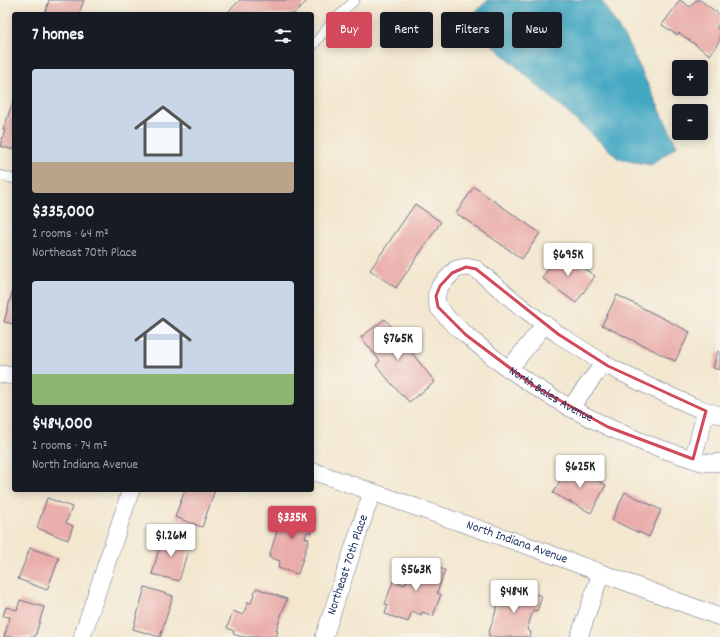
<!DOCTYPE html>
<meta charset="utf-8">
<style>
:root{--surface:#171b24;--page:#242831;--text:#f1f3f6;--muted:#9ea1a6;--accent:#d1495b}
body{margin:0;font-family:Dekko,sans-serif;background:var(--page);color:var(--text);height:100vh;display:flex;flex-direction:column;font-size:15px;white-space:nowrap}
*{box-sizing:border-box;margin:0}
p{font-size:13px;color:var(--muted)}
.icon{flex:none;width:22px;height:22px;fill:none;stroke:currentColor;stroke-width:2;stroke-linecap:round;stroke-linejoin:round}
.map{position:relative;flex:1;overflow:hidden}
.panel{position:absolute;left:12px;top:12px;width:302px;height:480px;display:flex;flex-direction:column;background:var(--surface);border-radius:4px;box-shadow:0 2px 10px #0003}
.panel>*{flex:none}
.guide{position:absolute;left:326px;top:12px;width:334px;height:36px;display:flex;gap:8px}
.buttons{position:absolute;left:672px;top:60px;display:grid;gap:8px}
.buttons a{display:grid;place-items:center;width:36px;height:36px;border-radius:4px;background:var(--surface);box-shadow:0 2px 10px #0003;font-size:20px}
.price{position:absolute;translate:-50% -34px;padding:0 9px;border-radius:4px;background:#fff;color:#222;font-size:13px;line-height:26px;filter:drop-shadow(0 1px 2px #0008)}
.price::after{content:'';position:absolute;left:50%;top:24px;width:12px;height:9px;margin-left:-6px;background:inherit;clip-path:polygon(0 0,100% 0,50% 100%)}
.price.active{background:var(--accent);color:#fff}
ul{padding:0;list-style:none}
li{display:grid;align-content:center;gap:8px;height:212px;padding:0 20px}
li span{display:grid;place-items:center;height:124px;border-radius:4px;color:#555}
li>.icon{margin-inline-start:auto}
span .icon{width:72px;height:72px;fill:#fffc;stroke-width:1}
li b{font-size:17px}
h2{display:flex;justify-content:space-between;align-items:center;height:48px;padding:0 20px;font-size:17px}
.chip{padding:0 14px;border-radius:4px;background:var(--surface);box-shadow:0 2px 10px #0003;font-size:14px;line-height:36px}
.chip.active{background:var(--accent);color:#fff}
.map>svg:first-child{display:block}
.water{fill:#43a7c3;stroke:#2f6b90}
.building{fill:#eaadab}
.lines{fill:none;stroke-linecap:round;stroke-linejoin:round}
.lane-casing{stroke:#676f86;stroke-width:10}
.street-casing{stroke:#676f86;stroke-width:18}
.lane{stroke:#fff;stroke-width:9}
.street{stroke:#fff;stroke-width:17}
.marked{fill:none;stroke:#d1495b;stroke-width:3;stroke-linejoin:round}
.labels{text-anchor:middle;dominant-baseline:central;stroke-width:4;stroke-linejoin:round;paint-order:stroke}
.street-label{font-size:13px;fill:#1b2f5e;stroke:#f7f3e8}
</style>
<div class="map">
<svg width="720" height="637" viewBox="0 0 720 637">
<rect width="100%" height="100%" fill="#f7f3e8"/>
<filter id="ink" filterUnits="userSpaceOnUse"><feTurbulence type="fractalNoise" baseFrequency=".025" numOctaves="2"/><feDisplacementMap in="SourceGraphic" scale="8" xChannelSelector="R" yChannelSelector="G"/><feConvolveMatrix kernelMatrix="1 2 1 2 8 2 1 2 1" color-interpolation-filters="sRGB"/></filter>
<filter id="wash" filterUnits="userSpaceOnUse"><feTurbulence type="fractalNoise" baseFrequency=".012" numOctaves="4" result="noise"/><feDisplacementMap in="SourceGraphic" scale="16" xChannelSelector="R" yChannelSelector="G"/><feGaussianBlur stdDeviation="0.9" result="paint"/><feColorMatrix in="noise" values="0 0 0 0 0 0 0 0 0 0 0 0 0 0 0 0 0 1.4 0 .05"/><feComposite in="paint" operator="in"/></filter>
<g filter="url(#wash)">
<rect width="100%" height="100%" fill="#f3e7cf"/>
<path class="water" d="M 488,0 L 601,0 L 629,45 L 677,146 L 651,165 L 619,159 L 466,21 Z"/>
<g id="blocks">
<path class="building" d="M 49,0 L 84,0 L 79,14 L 45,14 Z
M 240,0 L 308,0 L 294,14 L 226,14 Z
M 680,0 L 690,7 L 696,0 L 700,0 L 720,15 L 720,22 L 716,28 L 720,31 L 720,40 L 710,55 L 679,33 L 677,35 L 662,25 Z
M 14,99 L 14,150 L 0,146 L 5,130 L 3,130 Z
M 474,187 L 540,233 L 522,259 L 456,213 Z
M 415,204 L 441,222 L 396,288 L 370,270 Z
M 560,252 L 595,276 L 576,303 L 542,278 Z
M 12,293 L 14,293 L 14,324 L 4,322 Z
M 617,295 L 690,332 L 675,361 L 602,325 Z
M 385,319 L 435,382 L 409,402 L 403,395 L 402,396 L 376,365 L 380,361 L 361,337 Z
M 718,351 L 720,352 L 720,370 L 713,368 Z
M 569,465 L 606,485 L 591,513 L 553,493 Z
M 185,490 L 215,490 L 202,527 L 175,517 Z
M 625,492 L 661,510 L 649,537 L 639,532 L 639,533 L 612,520 Z
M 47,498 L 72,507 L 66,523 L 73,526 L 68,540 L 37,528 Z
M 284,508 L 315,517 L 310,533 L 307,532 L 305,538 L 309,539 L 298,574 L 278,568 L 280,561 L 269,557 Z
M 163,535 L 190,543 L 179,581 L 152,574 Z
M 30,548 L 59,558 L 47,590 L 18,579 Z
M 410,561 L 417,563 L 419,561 L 445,570 L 437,593 L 441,594 L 433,616 L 422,612 L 421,615 L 412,611 L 408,622 L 385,614 L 388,605 L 385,604 L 393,581 L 405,585 L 408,576 L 405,575 Z
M 509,585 L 542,596 L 537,611 L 533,610 L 527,630 L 531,632 L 530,637 L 494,637 L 488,635 L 501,595 L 505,596 Z
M 145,587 L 173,596 L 160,637 L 133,629 Z
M 256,588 L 287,599 L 276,630 L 278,631 L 276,637 L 242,637 L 233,634 L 234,631 L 227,628 L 233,611 L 243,615 L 248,602 L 251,603 Z
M 20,600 L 44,607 L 35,637 L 4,637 L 10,617 L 3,616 L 6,607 L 17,610 Z"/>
</g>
</g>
<g filter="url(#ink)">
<use href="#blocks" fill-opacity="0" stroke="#676f86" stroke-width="1"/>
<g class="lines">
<defs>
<path id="lane" d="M 312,47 L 330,24 L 355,0
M 0,175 L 14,179"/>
<g id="street">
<path d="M 509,369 L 545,324"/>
<path d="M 0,374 L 14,376"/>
<path d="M 570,408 L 604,363"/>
<path id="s1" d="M 720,415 L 697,408 L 650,387 L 608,366 L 558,334 L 520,306 L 476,269 L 466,267 L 456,269 L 440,286 L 436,296 L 438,307 L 450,321 L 466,335 L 499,362 L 534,386 L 570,408 L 608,427 L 647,444 L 701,462 L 713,463 L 720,462"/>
<path d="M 693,459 L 706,411"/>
<path id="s2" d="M 312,471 L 534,548 L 720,617"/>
<path d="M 82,637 L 131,490"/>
<path id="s3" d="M 324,637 L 372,492"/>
<path d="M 579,637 L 601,573"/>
</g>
</defs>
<use href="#lane" class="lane-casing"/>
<use href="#street" class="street-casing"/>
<use href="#lane" class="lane"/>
<use href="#street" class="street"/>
</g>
</g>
<path class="marked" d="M 466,267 L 476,269 L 558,334 L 608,366 L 706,411 L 693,459 L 608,427 L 534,386 L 466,335 L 438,307 L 436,296 L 440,286 L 452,273 Z"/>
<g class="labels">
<g class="street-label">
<text stroke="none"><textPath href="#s1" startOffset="496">North Bales Avenue</textPath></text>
<text stroke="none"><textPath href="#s2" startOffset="217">North Indiana Avenue</textPath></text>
<text stroke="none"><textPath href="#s3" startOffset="76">Northeast 70th Place</textPath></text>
</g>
</g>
</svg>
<div class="buttons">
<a>+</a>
<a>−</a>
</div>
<b class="price" style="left:568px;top:277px">$695K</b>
<b class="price" style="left:398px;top:361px">$765K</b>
<b class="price" style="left:580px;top:489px">$625K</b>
<b class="price active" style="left:292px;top:540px">$335K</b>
<b class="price" style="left:171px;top:558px">$1.26M</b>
<b class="price" style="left:416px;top:592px">$563K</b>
<b class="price" style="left:514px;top:614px">$484K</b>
<div class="guide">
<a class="chip active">Buy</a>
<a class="chip">Rent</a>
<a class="chip">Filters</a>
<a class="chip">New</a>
</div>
<section class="panel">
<h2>7 homes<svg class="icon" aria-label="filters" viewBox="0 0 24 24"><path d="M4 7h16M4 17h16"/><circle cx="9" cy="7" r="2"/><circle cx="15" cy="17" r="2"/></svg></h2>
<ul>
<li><span style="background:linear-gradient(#c9d6e8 75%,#b9a48a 0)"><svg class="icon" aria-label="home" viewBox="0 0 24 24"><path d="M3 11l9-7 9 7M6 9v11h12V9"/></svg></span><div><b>$335,000</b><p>2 rooms · 64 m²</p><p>Northeast 70th Place</p></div></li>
<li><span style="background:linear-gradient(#c9d6e8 75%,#8fb573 0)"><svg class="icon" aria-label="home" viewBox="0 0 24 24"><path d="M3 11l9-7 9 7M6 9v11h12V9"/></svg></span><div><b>$484,000</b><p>2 rooms · 74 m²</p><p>North Indiana Avenue</p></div></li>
</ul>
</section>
</div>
